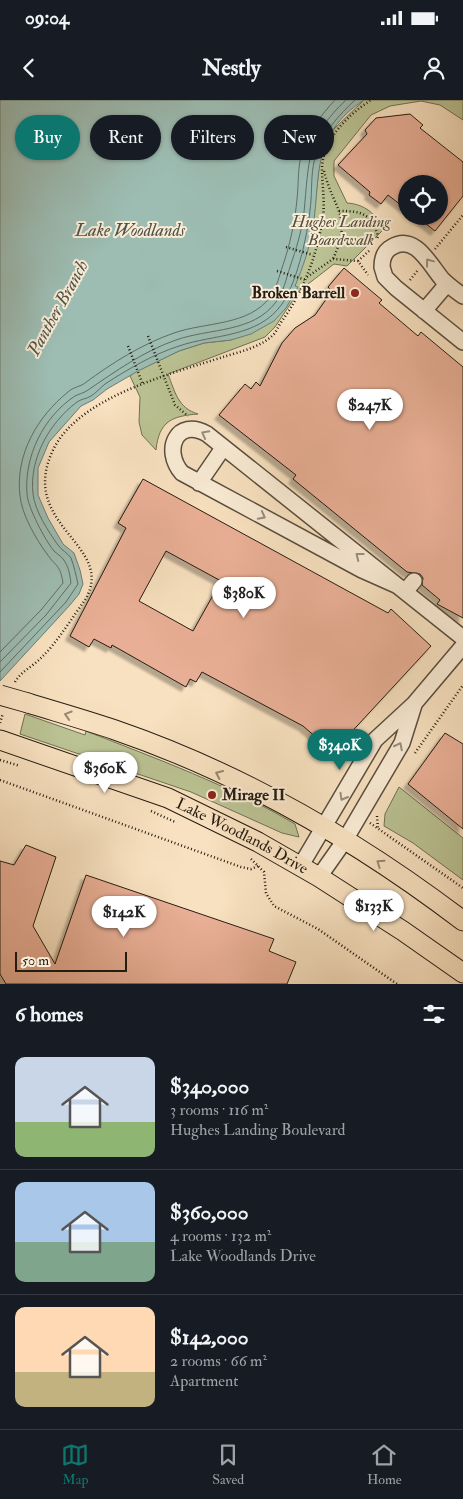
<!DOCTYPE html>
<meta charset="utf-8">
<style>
:root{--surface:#171b24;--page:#20242c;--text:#f1f3f6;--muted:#9ea1a6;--line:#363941;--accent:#0f766e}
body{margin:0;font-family:"IM FELL Double Pica",serif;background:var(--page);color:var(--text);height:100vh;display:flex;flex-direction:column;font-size:19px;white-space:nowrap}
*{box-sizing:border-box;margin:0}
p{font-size:16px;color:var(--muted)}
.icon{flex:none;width:28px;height:28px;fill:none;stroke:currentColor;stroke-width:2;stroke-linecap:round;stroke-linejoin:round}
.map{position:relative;height:884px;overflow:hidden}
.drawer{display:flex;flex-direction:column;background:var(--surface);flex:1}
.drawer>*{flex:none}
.hud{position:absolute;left:15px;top:15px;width:434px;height:45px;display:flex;gap:10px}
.controls{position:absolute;left:398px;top:75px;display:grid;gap:10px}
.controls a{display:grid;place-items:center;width:50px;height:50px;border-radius:50%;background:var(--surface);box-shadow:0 1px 4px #0004;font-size:25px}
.scale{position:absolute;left:15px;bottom:12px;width:112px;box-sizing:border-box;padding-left:5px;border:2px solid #251c12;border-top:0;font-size:14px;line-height:18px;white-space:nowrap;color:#251c12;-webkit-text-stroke:4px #faecd6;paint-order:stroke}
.price{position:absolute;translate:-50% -42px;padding:0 11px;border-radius:18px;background:#fff;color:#222;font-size:16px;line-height:32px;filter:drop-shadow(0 1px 2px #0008)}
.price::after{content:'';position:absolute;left:50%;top:30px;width:15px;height:11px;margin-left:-8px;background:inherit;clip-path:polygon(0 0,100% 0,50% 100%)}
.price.selected{background:var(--accent);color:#fff}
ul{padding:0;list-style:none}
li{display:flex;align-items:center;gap:15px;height:125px;padding:0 15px}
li+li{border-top:1px solid var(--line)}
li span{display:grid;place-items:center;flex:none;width:140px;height:100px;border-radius:10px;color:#555}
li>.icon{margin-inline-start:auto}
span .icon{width:60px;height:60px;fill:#fffc;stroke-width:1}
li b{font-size:21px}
h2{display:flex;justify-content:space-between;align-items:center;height:60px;padding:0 15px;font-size:21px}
.pill{padding:0 18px;border-radius:22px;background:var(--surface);box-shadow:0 1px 4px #0004;font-size:18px;line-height:45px}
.pill.selected{background:var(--accent);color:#fff}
.status{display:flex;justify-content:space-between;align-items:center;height:35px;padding:0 25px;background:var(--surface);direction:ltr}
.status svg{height:14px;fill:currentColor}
header{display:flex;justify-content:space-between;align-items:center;height:65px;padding:0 15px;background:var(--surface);font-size:22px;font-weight:800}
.menu{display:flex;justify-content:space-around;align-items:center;height:70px;border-top:1px solid var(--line);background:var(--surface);font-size:14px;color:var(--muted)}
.menu a{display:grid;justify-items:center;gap:2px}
.menu .selected{color:var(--accent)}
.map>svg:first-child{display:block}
.green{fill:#bbc394;stroke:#707053}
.water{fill:#9dbdb3;stroke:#6d7d73}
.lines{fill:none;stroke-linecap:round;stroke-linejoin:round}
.shore{stroke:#616c62;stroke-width:1}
.building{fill:#e9af96;stroke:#251c12;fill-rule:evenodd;filter:url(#shadow)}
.minor-casing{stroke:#5a4d3e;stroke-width:18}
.major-casing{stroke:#251c12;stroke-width:21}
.path{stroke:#251c12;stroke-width:2.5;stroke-dasharray:1 2.5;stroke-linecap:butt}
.minor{stroke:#faecd6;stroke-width:15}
.major{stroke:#f8e1c0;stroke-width:19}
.major-bridge-casing{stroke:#251c12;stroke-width:21;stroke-linecap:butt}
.major-bridge{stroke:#f8e1c0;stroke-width:19}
.oneway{stroke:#9a8e7e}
.oneway2{stroke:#998872}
.poi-dot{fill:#8f2418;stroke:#faecd6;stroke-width:2}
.labels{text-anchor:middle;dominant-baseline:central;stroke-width:4;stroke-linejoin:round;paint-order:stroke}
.park-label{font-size:16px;font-style:italic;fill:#524e39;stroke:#faecd6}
.poi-label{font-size:16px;font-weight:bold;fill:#251c12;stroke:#faecd6;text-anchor:end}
.street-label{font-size:16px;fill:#251c12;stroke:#faecd6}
.water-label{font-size:18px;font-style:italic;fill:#4f544a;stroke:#faecd6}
</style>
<div class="status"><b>09:04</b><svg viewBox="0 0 49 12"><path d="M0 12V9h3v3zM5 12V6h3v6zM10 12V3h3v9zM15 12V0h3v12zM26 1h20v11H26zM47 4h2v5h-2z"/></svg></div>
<header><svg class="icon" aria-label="back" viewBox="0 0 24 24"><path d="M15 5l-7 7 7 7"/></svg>Nestly<svg class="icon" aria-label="person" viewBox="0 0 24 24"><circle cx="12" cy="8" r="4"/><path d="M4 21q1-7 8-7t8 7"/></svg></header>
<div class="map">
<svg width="463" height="884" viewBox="0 0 463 884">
<defs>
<filter id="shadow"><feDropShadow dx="-4.5" dy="4.5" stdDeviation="1" flood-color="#0004"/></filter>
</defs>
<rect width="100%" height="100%" fill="#f8e1c0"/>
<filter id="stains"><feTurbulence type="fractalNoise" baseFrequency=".004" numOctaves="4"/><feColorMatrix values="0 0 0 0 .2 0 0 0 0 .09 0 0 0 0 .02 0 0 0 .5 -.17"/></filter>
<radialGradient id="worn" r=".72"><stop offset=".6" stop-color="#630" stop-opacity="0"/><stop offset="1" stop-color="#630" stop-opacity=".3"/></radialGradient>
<path class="green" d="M 364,0 L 463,0 L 463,20 L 440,5 L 421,1 L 390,6 L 371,15 L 334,61 L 334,76 L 347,103 C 364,104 378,114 382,131 L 347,166 L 334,164 L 299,191 L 275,227 L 265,237 L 168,274 C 175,292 178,308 198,314 C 172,316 159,321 156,350 L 142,335 L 139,322 L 140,297 L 130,276 L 135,272 L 131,244 L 141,269 L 179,251 L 204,243 L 231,240 L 295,186 L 313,125 L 320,57 L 334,29 Z
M 25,614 L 85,635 L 86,631 C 157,659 229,685 295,724 L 299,737 L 282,733 L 191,692 L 20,634 Z
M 399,687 L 463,738 L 463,780 L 413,743 L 384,726 L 385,714 Z"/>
<path class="water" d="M 0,0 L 364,0 C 311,35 321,74 313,127 C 310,147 303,167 295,186 L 298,187 L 286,208 L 274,221 L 251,234 L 231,240 L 204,243 L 179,251 L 138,271 L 107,289 L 93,300 L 81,306 L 49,342 L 38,368 L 38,395 L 48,418 L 63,444 L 74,453 L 80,470 L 83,484 L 79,494 L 70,505 L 0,581 Z"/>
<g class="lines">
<path class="shore" d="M 0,552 L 41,510 L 63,483 C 60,464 56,467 47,454 C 36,439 22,415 20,396 C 15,355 37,317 68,292 C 73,287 80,287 85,283 C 112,263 142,244 174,233 C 205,222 249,226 270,197 C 277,188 279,176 283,165 C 290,144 295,122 297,99 C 299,83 297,66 303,50 C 309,31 321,15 335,0
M 0,562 L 46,515 L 71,483 C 70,476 69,468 65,462 C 63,457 58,455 54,451 C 45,440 28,408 27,394 C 24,357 43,317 75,296 C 79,294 84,293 88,290 C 116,271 144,251 176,240 C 210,228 253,233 276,202 C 284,191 286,179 290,167 C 296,149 302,131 304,112 C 309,62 306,37 346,0
M 0,572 L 66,502 L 78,484 C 76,475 74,466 71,458 C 68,453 61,450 58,445 C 48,431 35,411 33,394 C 29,359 49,323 77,302 C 81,299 86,299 91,296 C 96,293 100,288 105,284 C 128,269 154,254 179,246 C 214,234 258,238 282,204 C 298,181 309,129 311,100 C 312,85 311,69 316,55 C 323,32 339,15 355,0"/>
</g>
<path class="building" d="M 410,14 L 423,25 L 420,28 L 463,62 L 463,96 L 435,131 L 416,116 L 439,116 L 439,84 L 406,84 L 406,109 L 388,95 L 381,104 L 369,95 L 370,92 L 338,65 L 367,34 L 365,30 L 376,18 Z
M 344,168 L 382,200 L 379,203 L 418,236 L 421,232 L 463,267 L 463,518 L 437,504 L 440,500 L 422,485 L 423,478 L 420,474 L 407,472 L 293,379 L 296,375 L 219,315 L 245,284 L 251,289 L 256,282 L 260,286 L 282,243 L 295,228 L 315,215 L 332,191 L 328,187 Z
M 143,379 L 388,513 L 391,509 L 431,546 L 333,652 L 303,626 L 202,572 L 196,582 L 190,579 L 186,587 L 112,545 L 111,548 L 94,539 L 89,547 L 70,536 L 126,428 L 118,423 ZM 166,451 L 221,481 L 193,531 L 139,501 Z
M 445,633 L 463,644 L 463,729 L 408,684 Z
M 26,745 L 56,757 L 33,826 L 55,864 L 86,775 L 274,839 L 269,851 L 296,862 L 287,884 L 6,884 L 0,874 L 0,761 L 14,765 Z"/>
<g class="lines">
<defs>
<path id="minor" d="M 463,196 C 456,191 448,185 442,179 C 430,165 415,133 392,147 C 384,151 382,159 382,167 L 385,177 L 396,188 L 463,242
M 424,211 L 447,184
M 199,383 L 223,348
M 398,486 L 362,470 L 182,373 C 162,350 177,317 207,334 L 463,538
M 408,494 L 408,488 L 414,481
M 300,767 L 375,640 L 414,604 L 463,546
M 319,777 L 345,740 L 402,643 L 414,605"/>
<g id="major">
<path d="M 28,603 C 57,612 86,620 115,630 C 240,673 358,741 463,821"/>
<path id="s1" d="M 0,640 L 168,698 L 258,742 L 319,777 L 403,831 L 463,873"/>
</g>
</defs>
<use href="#minor" class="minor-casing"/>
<use href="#major" class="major-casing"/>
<path class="path" d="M 324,71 C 334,111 353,115 333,159
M 339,111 C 361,111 371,113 378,136 L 377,139
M 292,124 L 320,128
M 286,147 L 313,155
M 435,149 L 463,115
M 358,161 L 370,150
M 277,171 L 306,180
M 307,177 L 333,159 L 358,161 L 368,175
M 410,180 L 418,170
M 148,236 L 175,305 L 188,316
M 128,246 L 143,285
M 15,582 C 21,571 34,566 43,556 C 58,541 72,518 85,500 C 118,444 15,426 54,348 C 81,296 171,274 223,257 C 239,252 262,247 274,234 C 277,230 279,225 282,221 C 304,190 317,155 323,117 C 325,101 322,84 322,68 C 323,39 348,15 371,0
M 0,623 L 3,613
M 415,653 L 463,585
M 0,660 L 20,666
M 0,680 L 241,767 L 251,769 L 258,766
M 151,711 L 175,722
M 377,716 L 378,729
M 370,723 L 463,788
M 251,759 L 264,772 L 266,793 L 274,806 L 318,829 L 397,884"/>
<use href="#minor" class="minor"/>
<use href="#major" class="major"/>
<defs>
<path id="major-bridge" d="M 0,595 L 28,603"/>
</defs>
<use href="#major-bridge" class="major-bridge-casing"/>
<use href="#major-bridge" class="major-bridge"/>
</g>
<defs><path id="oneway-chevron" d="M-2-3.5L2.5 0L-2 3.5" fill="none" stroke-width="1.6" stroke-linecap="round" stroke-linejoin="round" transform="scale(1.25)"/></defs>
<g class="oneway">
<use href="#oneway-chevron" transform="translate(429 162) rotate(-127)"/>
<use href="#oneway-chevron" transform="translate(205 334) rotate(-152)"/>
<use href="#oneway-chevron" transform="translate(262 416) rotate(28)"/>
<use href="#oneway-chevron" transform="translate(359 456) rotate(-142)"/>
<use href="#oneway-chevron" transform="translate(399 646) rotate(-63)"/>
<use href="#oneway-chevron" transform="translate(343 697) rotate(120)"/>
</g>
<g class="oneway2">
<use href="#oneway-chevron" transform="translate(68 615) rotate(-163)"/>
<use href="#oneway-chevron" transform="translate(219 674) rotate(-155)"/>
<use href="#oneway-chevron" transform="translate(380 763) rotate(-146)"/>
</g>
<g class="poi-dot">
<circle cx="355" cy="193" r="5"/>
<circle cx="212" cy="695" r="5"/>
</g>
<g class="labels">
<g class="park-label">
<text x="341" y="122">Hughes Landing<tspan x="341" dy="18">Boardwalk</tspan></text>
</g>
<g class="poi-label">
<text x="345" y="193">Broken Barrell</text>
<text x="222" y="695" text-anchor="start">Mirage II</text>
</g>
<g class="street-label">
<text stroke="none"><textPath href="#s1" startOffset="261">Lake Woodlands Drive</textPath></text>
</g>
<g class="water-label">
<text x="130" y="130">Lake Woodlands</text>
<text transform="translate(58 208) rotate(-61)">Panther Branch</text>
</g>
</g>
<rect width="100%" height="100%" filter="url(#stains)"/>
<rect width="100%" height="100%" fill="url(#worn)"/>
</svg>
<div class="controls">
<a><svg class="icon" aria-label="locate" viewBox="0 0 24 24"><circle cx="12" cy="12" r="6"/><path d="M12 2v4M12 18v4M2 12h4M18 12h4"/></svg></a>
</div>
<div class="scale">50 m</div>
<b class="price" style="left:370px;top:331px">$247K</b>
<b class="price" style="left:244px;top:519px">$380K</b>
<b class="price selected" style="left:340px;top:671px">$340K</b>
<b class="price" style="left:105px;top:694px">$360K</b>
<b class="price" style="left:374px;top:832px">$133K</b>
<b class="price" style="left:124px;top:838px">$142K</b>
<div class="hud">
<a class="pill selected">Buy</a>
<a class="pill">Rent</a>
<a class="pill">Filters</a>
<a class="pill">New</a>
</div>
</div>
<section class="drawer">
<h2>6 homes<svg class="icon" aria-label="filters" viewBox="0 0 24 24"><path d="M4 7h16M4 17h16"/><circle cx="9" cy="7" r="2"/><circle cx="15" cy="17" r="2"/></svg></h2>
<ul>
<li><span style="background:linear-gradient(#c9d6e8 65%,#8fb573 0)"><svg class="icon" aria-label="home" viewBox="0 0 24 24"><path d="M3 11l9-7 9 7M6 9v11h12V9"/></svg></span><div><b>$340,000</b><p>3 rooms · 116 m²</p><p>Hughes Landing Boulevard</p></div></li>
<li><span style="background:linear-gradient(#a9c7e8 60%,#7fa58c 0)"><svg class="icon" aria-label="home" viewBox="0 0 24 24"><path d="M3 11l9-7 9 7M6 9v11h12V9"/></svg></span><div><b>$360,000</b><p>4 rooms · 132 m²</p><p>Lake Woodlands Drive</p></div></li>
<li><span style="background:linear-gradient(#ffd9b3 65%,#c2b280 0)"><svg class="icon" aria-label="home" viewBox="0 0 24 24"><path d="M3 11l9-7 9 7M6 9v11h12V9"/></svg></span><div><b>$142,000</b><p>2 rooms · 66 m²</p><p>Apartment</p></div></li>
</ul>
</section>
<nav class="menu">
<a class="selected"><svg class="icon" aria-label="map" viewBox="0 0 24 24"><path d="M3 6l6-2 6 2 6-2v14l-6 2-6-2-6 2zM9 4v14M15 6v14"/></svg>Map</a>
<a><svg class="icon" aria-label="saved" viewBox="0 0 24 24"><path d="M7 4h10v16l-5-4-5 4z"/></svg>Saved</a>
<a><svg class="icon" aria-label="home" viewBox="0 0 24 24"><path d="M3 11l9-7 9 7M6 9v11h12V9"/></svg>Home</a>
</nav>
